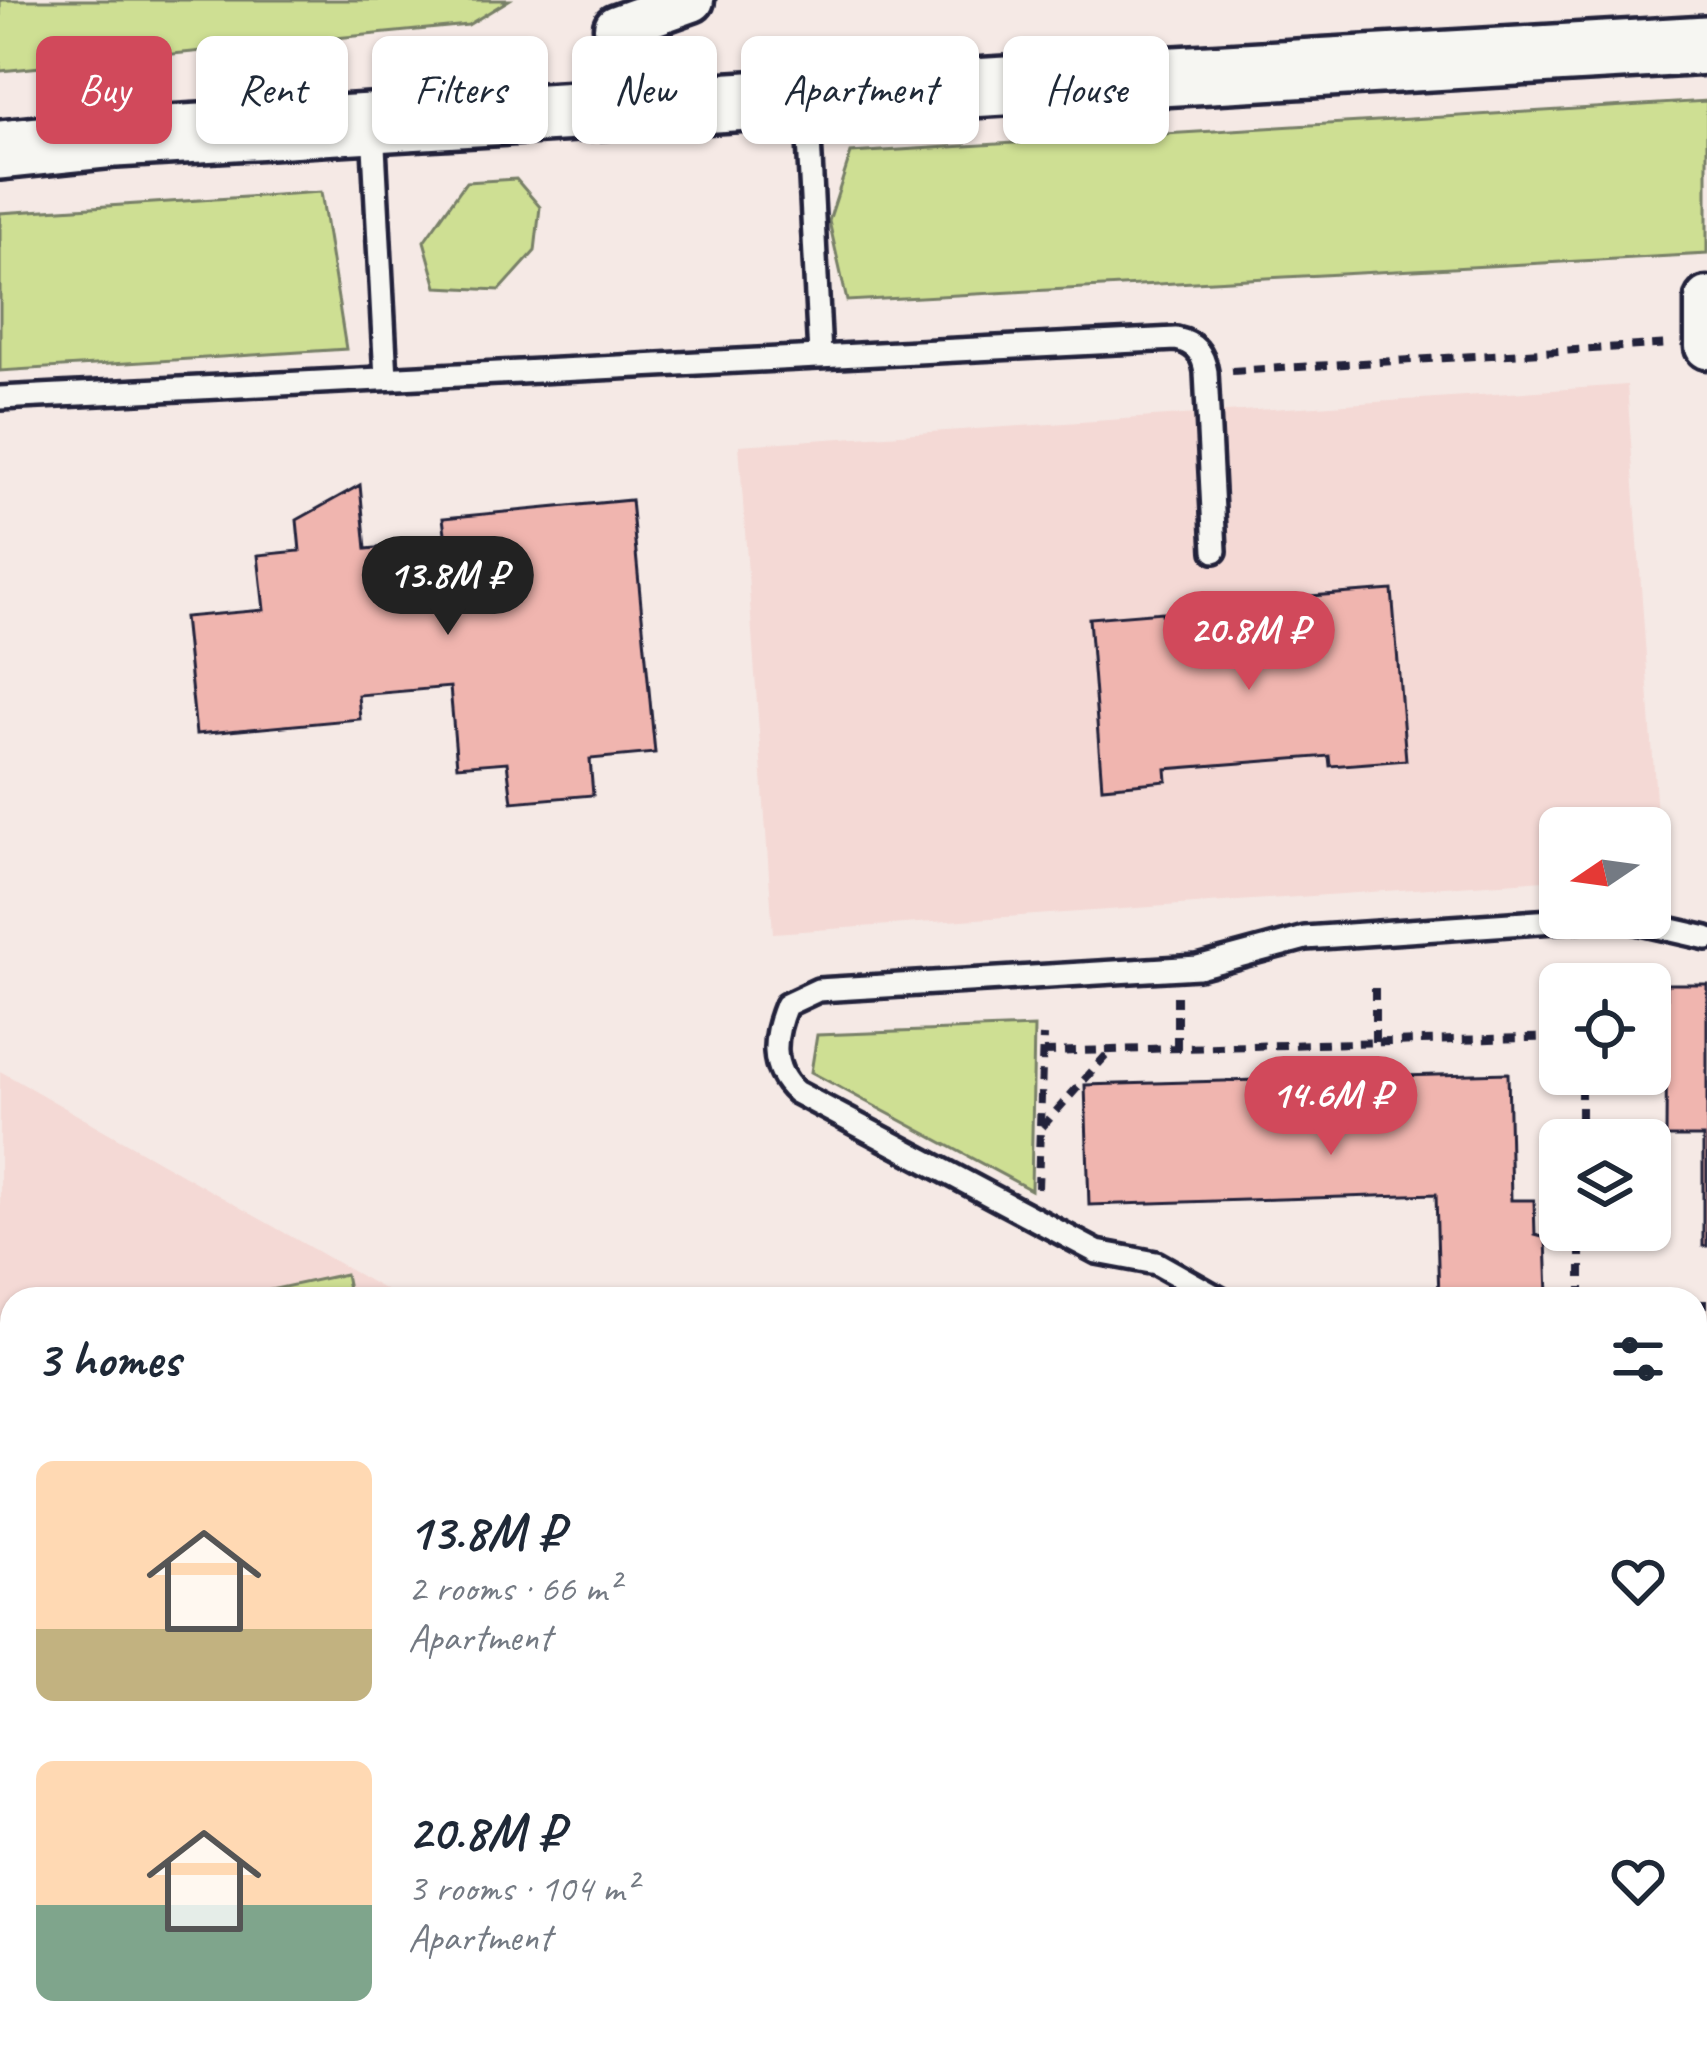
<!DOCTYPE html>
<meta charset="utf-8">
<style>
:root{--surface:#fff;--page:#f2f2f3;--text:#1f2937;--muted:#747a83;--accent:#d1495b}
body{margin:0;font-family:Caveat,sans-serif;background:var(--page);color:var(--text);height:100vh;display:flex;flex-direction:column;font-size:45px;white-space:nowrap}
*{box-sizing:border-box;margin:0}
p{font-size:39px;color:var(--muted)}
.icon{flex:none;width:66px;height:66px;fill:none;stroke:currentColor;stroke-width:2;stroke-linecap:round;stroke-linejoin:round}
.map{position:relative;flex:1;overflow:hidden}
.details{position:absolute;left:0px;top:1287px;width:1707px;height:771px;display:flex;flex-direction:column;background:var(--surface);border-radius:36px 36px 0 0;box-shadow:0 3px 9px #0004}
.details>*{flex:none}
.hud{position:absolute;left:36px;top:36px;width:1635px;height:108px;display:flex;gap:24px}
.needle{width:78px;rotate:257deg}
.controls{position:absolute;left:1539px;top:807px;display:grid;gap:24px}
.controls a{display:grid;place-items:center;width:132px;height:132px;border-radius:18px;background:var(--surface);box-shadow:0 3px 9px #0004;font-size:60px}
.price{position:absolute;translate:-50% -102px;padding:0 27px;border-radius:42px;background:var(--accent);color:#fff;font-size:39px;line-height:78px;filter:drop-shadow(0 3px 6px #0008)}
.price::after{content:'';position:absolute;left:50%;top:72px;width:36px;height:27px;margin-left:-18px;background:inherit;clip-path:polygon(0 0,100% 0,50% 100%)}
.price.current{background:#222;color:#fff}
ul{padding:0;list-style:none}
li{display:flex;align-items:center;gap:36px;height:300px;padding:0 36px}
li span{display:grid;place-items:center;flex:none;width:336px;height:240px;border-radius:18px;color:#555}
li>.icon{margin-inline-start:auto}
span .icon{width:144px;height:144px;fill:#fffc;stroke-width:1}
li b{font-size:51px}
h2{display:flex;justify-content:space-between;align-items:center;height:144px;padding:0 36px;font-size:51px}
.chip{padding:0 42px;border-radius:18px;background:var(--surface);box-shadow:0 3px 9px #0004;font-size:42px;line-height:108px}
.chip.current{background:var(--accent);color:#fff}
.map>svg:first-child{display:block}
.built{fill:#f4d9d5}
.green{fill:#cedf93;stroke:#788067;stroke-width:3}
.building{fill:#f0b5af;stroke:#22223b;stroke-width:3}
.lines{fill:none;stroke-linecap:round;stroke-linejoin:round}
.lane-casing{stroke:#22223b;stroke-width:30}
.street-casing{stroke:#22223b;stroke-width:51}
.secondary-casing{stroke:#22223b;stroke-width:66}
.path{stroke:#22223b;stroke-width:8;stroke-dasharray:12 9;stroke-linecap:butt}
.lane{stroke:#f6f6f2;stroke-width:21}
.street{stroke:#f6f6f2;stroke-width:42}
.secondary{stroke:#f6f6f2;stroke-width:57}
</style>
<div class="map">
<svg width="1707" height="2057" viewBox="0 0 1707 2057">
<rect width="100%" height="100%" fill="#f5e9e5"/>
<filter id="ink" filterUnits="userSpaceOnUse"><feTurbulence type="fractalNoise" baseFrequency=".00833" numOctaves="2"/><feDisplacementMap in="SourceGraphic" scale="24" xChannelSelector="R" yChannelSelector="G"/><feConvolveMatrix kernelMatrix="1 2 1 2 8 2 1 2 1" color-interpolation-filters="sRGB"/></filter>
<g filter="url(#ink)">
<path class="built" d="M 1627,385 L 1661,872 L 1650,873 L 1650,828 L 1560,828 L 1560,879 L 773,933 L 739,445 Z
M 0,1071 L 401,1299 L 12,1299 L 12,1668 L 0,1671 Z"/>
<path class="green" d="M 0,0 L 509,0 L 468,25 L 0,71 Z
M 1707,101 L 1707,254 L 847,301 L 829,221 L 851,153 Z
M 516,179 L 540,207 L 535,251 L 500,290 L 437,287 L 424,241 L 466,182 Z
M 321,192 L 346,349 L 0,371 L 0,213 Z
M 1034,1027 L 1031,1190 L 811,1072 L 817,1035 Z
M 345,1274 L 350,1299 L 228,1299 Z
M 12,1345 L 12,1630 L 0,1632 L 0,1347 Z"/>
<path class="building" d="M 360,485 L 366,549 L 446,541 L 443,518 L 631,500 L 655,753 L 590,759 L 593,795 L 512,802 L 507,762 L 457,766 L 450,687 L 358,695 L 360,719 L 196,734 L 184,617 L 264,610 L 258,555 L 300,551 L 297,520 Z
M 1392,590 L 1406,760 L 1330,766 L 1329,756 L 1166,769 L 1167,781 L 1102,787 L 1089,618 L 1162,612 L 1165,643 L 1313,631 L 1311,596 Z
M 1667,984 L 1707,984 L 1707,1246 L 1703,1246 L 1703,1137 L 1666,1137 Z
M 1508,1073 L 1511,1200 L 1534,1200 L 1535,1235 L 1546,1238 L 1548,1296 L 1439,1299 L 1436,1194 L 1089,1205 L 1085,1085 Z
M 82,2046 L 212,2046 L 220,2051 L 224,2046 L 319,2046 L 311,2057 L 97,2057 Z
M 1363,2046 L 1465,2046 L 1485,2057 L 1357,2057 Z"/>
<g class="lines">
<defs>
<path id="lane" d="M 807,99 L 820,356
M 373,127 L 386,378
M 0,398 L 1176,339 C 1195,343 1203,353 1206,372 L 1215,551
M 1619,918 L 1707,938
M 1220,1299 L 1156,1263 L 1097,1252 L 796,1092 C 769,1068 773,1037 786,1005 L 818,990 L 1198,967 L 1305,938 L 1597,918
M 1695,1566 L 1707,1572
M 1641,2046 L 1663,2057"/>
<path id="street" d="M 624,108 L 616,27 L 692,0
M 1707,299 L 1707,347"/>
<path id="secondary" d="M 0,150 L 115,138 L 1707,45"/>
</defs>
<use href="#lane" class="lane-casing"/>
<use href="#street" class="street-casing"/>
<use href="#secondary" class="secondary-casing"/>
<path class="path" d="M 1232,371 L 1672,344
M 1581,984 L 1581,972
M 1375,1042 L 1375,985
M 1177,1048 L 1177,996
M 1043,1052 L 1560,1037
M 1042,1127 L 1111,1050
M 1581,1140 L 1581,1074
M 1038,1188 L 1043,1036
M 1581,1299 L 1581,1230
M 1695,1304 L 1707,1304"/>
<use href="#lane" class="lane"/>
<use href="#street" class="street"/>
<use href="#secondary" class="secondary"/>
</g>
</g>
</svg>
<div class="controls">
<a><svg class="needle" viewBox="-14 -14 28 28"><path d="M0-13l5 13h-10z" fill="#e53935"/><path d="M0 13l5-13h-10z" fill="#747a83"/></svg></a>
<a><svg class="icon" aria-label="locate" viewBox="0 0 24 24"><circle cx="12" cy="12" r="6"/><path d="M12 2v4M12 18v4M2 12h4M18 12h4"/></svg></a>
<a><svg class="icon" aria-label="layers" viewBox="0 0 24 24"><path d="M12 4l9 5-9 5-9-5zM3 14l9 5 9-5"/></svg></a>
</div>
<b class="price current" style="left:448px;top:638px">13.8M ₽</b>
<b class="price" style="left:1249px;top:693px">20.8M ₽</b>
<b class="price" style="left:1331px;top:1158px">14.6M ₽</b>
<div class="hud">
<a class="chip current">Buy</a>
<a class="chip">Rent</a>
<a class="chip">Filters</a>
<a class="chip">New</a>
<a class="chip">Apartment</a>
<a class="chip">House</a>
</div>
<section class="details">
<h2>3 homes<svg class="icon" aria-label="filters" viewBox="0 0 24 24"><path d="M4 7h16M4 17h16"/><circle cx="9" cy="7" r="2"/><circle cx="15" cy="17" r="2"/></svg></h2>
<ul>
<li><span style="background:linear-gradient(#ffd9b3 70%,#c2b280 0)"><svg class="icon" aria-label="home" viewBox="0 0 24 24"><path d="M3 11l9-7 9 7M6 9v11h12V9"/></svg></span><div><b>13.8M ₽</b><p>2 rooms · 66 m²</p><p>Apartment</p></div><svg class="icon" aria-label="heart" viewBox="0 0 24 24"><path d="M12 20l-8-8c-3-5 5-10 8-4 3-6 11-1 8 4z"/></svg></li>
<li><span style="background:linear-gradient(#ffd9b3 60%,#7fa58c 0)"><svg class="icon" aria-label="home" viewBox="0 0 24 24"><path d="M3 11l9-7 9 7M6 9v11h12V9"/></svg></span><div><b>20.8M ₽</b><p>3 rooms · 104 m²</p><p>Apartment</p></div><svg class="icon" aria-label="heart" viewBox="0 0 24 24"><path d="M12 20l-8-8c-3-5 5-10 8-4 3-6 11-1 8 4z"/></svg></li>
</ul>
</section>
</div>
